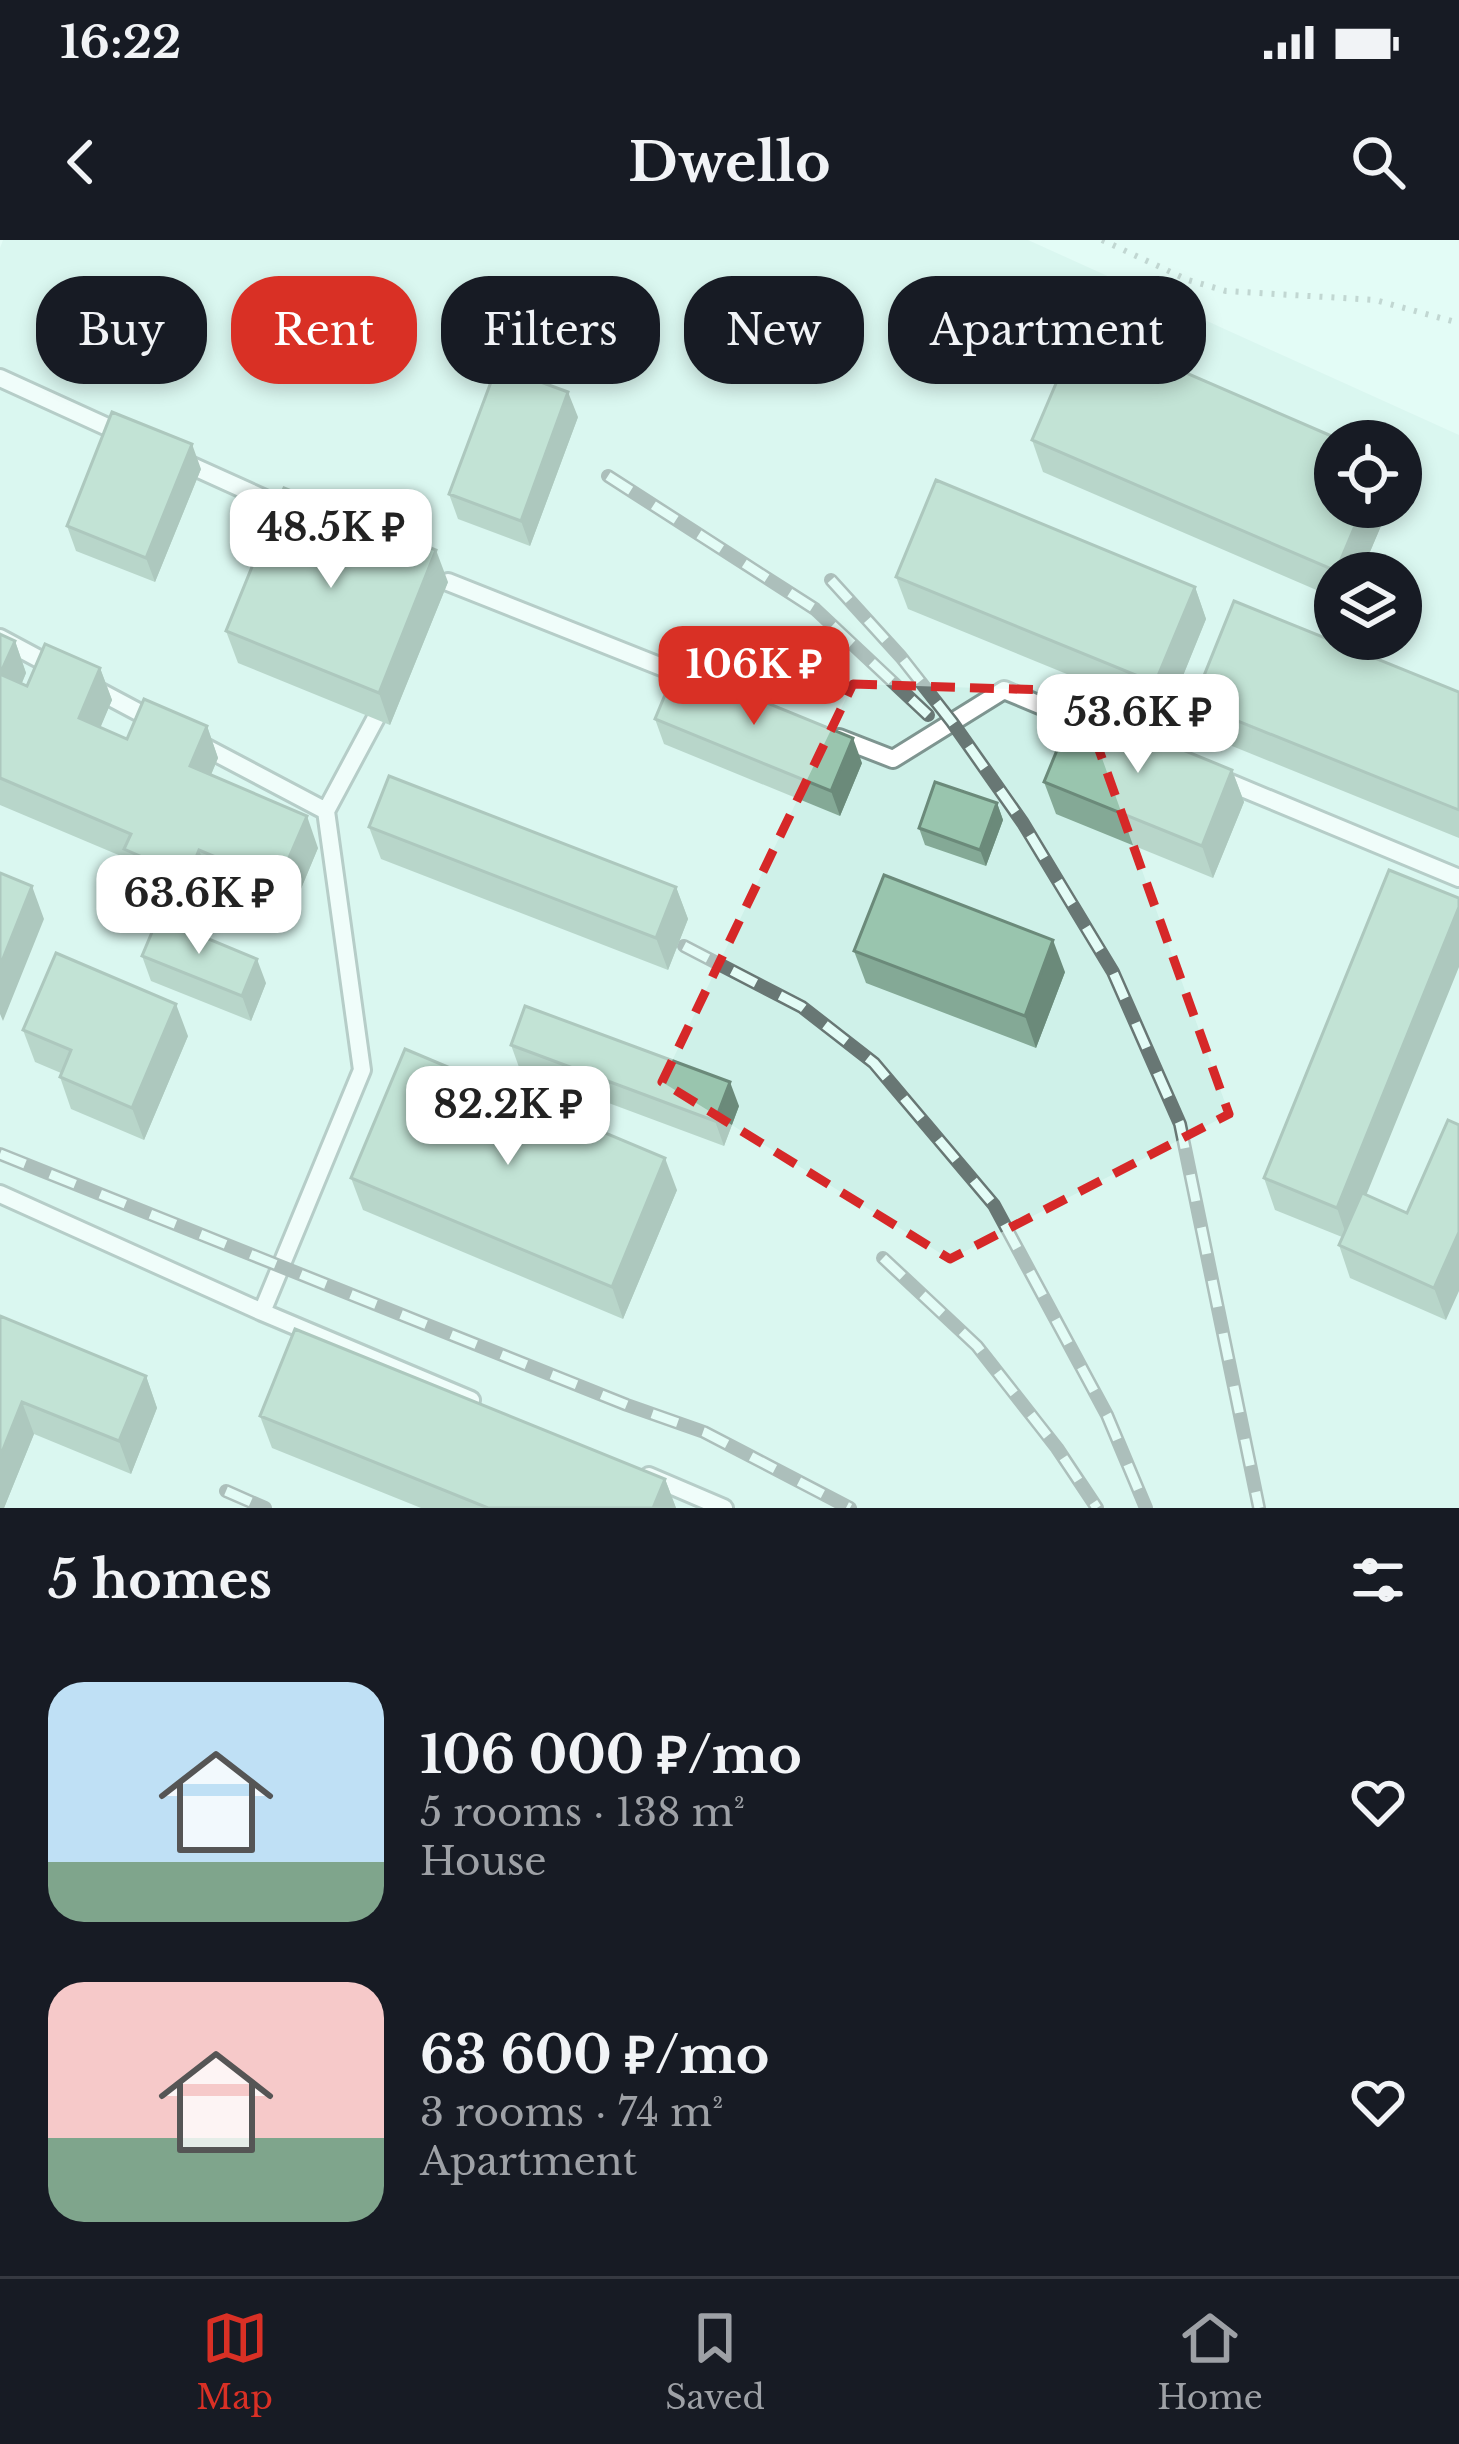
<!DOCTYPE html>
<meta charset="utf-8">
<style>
:root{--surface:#171b24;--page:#242831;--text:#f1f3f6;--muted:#9ea1a6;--line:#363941;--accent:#d93025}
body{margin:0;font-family:"Libre Baskerville",serif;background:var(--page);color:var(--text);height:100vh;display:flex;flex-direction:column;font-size:45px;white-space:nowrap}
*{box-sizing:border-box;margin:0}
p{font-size:39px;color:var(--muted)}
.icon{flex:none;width:66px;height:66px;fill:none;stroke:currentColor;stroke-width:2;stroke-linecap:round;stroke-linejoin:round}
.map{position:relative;height:1268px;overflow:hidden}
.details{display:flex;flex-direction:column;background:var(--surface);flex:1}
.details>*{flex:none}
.top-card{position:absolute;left:36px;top:36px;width:1389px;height:108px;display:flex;gap:24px}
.fabs{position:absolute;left:1314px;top:180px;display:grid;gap:24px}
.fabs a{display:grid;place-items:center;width:108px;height:108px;border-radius:50%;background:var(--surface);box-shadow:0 6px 18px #0003;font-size:60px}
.price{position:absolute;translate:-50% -102px;padding:0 27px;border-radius:24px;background:#fff;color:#222;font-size:39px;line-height:78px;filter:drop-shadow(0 3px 6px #0008)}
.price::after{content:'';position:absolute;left:50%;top:72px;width:36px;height:27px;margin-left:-18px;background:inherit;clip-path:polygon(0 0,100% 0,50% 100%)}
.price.on{background:var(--accent);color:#fff}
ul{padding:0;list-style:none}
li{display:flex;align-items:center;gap:36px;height:300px;padding:0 48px}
li span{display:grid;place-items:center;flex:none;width:336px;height:240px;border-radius:36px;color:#555}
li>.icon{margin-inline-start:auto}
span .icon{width:144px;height:144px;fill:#fffc;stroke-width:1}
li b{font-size:51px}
h2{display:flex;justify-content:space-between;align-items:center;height:144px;padding:0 48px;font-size:51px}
.pill{padding:0 42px;border-radius:48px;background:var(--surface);box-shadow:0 6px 18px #0003;font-size:42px;line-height:108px}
.pill.on{background:var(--accent);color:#fff}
.status{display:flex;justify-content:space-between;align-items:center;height:84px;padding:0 60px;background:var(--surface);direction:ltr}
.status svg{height:33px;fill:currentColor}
header{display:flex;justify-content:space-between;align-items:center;height:156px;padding:0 48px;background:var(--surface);font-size:54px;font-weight:800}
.menu{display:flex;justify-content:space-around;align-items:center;height:168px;border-top:3px solid var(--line);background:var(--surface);font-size:33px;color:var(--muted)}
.menu a{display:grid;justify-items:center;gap:6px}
.menu .on{color:var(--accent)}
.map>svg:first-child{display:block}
.built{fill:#cff1e9;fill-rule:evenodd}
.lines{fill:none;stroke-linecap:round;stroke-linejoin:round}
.service-casing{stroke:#7e9590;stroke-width:22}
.path{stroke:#98aba6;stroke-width:6;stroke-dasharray:3 9;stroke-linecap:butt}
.service{stroke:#fff;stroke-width:16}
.rail-casing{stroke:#687774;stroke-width:14}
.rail{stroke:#e3fcf6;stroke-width:9;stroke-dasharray:27;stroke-linecap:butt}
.wall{fill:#84a996}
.shaded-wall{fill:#6b8a7a}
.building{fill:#99c5ae;stroke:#6b8a7a;stroke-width:3}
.marked{fill:none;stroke:#d62828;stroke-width:9;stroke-dasharray:24 15;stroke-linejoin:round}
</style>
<div class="status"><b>16:22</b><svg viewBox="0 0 49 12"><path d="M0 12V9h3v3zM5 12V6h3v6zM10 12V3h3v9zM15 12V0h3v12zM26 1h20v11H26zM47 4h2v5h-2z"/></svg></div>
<header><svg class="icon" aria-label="back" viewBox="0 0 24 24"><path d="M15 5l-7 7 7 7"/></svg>Dwello<svg class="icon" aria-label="search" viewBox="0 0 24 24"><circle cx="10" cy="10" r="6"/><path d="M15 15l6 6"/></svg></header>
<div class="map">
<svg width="1459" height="1268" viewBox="0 0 1459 1268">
<rect width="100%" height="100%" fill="#e3fcf6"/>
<path class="built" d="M 3,0 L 1028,0 L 1459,195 L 1459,1268 L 0,1268 L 0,8 ZM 1335,201 L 1401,201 L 1401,267 L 1335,267 ZM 1335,333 L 1401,333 L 1401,399 L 1335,399 Z"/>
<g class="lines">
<defs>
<path id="service" d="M 0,138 L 125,195
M 181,221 L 294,272
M 448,342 L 692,439
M 0,398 L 56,428
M 95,449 L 157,482
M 839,498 L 893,519 L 1004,450 L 1088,485
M 201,505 L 326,571 L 386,459
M 1223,540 L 1459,638
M 0,954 L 262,1072 L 362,830 L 326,571
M 262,1072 L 471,1160
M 649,1236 L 724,1268"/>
</defs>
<use href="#service" class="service-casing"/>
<path class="path" d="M 1102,0 L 1188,40 L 1226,51 L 1375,60 L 1459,83"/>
<use href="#service" class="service"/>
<defs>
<path id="rail" d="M 608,236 L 815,369 L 928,475
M 831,340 L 901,417 L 952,482 L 1023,583 L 1113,732 L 1180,884 L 1259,1268
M 684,706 L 802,767 L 874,823 L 994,965 L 1107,1175 L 1146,1268
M 0,914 L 627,1165 L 704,1192 L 850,1268
M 883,1018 L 977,1106 L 1057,1208 L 1097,1268
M 226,1251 L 265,1268"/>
</defs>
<use href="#rail" class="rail-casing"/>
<use href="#rail" class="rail"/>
</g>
<path class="wall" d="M 578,177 L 530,306 L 458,279 L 449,254 Z
M 1032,200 L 1335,267 L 1389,267 L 1361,333 L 1335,333 L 1335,358 L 1043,232 Z
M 201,229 L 155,342 L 76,311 L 67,286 Z
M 896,337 L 1195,347 L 1206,379 L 1167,475 L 908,369 Z
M 448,342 L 390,485 L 238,423 L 226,391 Z
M 0,394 L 15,401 L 26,433 L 22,443 L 27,446 L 100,428 L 112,460 L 100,487 L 127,499 L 207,486 L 218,518 L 211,535 L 318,608 L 290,675 L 211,642 L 199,669 L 136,642 L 128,619 L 0,565 Z
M 1459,452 L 1459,598 L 1205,495 L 1193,463 Z
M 655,479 L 862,523 L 840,576 L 664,504 Z
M 1232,530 L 1244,562 L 1213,638 L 1056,574 L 1044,542 Z
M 997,563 L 1003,580 L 986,626 L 925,605 L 919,588 Z
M 369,587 L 676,647 L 688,679 L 668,730 L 381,619 Z
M 854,711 L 1065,732 L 1036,808 L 866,743 Z
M 142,716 L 266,743 L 251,781 L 151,741 Z
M 23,790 L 188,796 L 144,900 L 71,869 L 60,837 L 61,833 L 35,822 Z
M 511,805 L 739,866 L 724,906 L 520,830 Z
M 1448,880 L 1446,1080 L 1350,1038 L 1339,1005 L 1342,997 L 1275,970 L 1264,938 L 1366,955 L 1407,973 Z
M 351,938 L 677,950 L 623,1079 L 363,970 Z
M 0,1076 L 146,1136 L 157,1168 L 131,1234 L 34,1194 L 4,1268 L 0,1268 Z
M 260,1176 L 665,1239 L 676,1268 L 421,1268 L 272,1208 Z"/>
<path class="shaded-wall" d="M 568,152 L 578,177 L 530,306 L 521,281 Z
M 192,204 L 201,229 L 155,342 L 146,318 Z
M 1363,267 L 1389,267 L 1361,333 L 1336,333 Z
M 436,310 L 448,342 L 390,485 L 379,453 Z
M 1195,347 L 1206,379 L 1167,475 L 1155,443 Z
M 15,401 L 26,433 L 12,466 L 0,434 Z
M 100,428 L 112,460 L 91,510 L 79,478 Z
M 207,486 L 218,518 L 201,558 L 190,526 Z
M 853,498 L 862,523 L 840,576 L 831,551 Z
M 1232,530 L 1244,562 L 1213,638 L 1202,606 Z
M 997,563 L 1003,580 L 986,626 L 980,610 Z
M 307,576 L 318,608 L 290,675 L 278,643 Z
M 199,610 L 211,642 L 199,669 L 188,637 Z
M 32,646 L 44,679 L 3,781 L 0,774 L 0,726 Z
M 676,647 L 688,679 L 668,730 L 656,698 Z
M 1459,667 L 1459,727 L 1348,1000 L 1337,968 Z
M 1053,700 L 1065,732 L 1036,808 L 1025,776 Z
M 257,719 L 266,743 L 251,781 L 242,756 Z
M 176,764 L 188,796 L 144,900 L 132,868 Z
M 730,842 L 739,866 L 724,906 L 715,881 Z
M 665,918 L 677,950 L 623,1079 L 612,1047 Z
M 1459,992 L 1459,1051 L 1446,1080 L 1434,1048 Z
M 146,1136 L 157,1168 L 131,1234 L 119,1201 Z
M 22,1162 L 34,1194 L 4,1268 L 0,1268 L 0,1217 Z
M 665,1239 L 676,1268 L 653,1268 Z"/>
<path class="building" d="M 1080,87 L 1343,201 L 1335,201 L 1335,267 L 1363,267 L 1336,331 L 1032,200 Z
M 497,126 L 568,152 L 521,281 L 449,254 Z
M 112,172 L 192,204 L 146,318 L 67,286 Z
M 936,240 L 1195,347 L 1155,443 L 896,337 Z
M 284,248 L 436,310 L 379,453 L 226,391 Z
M 1234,361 L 1459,452 L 1459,570 L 1193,463 Z
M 0,394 L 15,401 L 0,434 L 27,446 L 45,404 L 100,428 L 79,478 L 127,499 L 144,459 L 207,486 L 190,526 L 307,576 L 278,643 L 199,610 L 188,637 L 124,609 L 131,594 L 0,538 Z
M 677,426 L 853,498 L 831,551 L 655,479 Z
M 1075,466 L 1232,530 L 1202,606 L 1044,542 Z
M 389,536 L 676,647 L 656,698 L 369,587 Z
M 935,542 L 997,563 L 980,610 L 919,588 Z
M 1389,630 L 1459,658 L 1459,667 L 1337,968 L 1264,938 Z
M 0,633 L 32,646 L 0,726 Z
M 884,635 L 1053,700 L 1025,776 L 854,711 Z
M 158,678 L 257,719 L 242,756 L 142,716 Z
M 56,713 L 176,764 L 132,868 L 60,837 L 71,810 L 23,790 Z
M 525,766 L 730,842 L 715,881 L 511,805 Z
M 405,809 L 665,918 L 612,1047 L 351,938 Z
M 1448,880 L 1459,885 L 1459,992 L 1434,1048 L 1339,1005 L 1362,953 L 1407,973 Z
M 0,1076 L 146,1136 L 119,1201 L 22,1162 L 0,1217 Z
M 295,1089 L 665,1239 L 653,1268 L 488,1268 L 260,1176 Z"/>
<path d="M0 0H1459V1268H0ZM 853,444 L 1078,451 L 1229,874 L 950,1019 L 662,842 Z" fill="#e3fcf6" fill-opacity=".55" fill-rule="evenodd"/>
<path class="marked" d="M 853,444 L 1078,451 L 1229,874 L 950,1019 L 662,842 Z"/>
</svg>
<div class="fabs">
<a><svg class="icon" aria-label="locate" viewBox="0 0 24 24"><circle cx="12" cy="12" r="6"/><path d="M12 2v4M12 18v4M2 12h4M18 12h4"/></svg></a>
<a><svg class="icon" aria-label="layers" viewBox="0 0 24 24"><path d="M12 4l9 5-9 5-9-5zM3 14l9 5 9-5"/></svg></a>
</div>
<b class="price" style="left:331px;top:351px">48.5K ₽</b>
<b class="price on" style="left:754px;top:488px">106K ₽</b>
<b class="price" style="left:1138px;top:536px">53.6K ₽</b>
<b class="price" style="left:199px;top:717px">63.6K ₽</b>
<b class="price" style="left:508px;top:928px">82.2K ₽</b>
<div class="top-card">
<a class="pill">Buy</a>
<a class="pill on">Rent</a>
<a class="pill">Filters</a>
<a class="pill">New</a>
<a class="pill">Apartment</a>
</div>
</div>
<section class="details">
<h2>5 homes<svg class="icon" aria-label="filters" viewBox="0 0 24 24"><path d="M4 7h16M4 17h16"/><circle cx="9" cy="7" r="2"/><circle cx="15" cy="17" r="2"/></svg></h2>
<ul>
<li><span style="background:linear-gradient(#bfe0f5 75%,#7fa58c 0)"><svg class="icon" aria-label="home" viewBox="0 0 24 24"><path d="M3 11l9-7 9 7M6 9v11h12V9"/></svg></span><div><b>106 000 ₽/mo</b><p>5 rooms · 138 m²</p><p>House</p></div><svg class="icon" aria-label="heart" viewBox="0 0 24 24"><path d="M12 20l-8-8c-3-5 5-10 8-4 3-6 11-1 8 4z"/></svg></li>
<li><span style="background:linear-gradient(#f6c9c9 65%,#7fa58c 0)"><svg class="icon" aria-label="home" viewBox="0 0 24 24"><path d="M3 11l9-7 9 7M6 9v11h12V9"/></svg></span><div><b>63 600 ₽/mo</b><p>3 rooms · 74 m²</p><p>Apartment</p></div><svg class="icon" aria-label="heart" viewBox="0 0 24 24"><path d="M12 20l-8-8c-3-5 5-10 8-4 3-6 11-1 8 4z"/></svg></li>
</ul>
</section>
<nav class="menu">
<a class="on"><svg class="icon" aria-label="map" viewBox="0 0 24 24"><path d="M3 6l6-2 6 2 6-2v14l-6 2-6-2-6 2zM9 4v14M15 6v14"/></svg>Map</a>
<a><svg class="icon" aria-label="saved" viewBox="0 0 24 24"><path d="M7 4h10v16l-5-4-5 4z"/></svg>Saved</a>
<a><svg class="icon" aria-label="home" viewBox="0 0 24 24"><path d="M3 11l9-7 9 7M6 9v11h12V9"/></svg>Home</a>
</nav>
